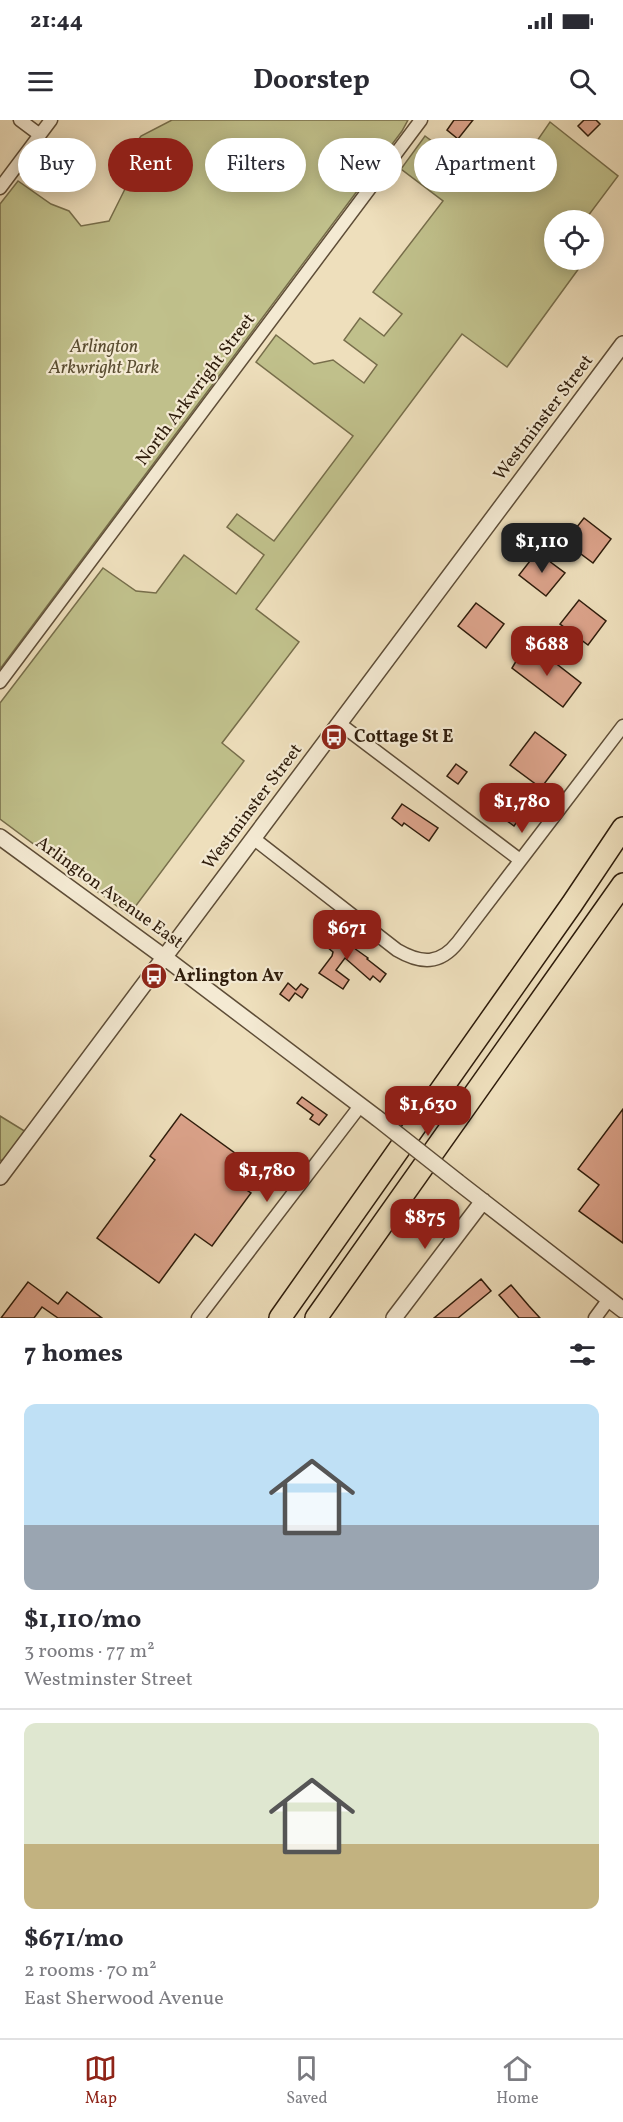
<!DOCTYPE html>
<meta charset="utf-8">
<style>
:root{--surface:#fff;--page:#f2f2f3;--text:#2b2b33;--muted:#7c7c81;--line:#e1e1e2;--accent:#8f2418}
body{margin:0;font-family:Vollkorn,serif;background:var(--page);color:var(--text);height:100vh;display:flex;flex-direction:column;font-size:22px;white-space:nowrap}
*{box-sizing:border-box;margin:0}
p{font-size:20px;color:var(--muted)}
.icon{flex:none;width:33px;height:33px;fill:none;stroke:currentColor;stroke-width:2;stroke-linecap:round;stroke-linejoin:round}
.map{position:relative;height:1198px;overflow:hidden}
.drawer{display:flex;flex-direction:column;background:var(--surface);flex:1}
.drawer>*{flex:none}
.top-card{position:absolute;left:18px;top:18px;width:588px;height:54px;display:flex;gap:12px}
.fabs{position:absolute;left:544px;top:90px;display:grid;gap:12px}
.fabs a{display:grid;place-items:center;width:60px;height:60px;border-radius:50%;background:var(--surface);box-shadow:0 3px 15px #0003;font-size:30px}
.price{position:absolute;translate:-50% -51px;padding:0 14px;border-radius:12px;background:var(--accent);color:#fff;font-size:20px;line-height:39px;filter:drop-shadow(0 2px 3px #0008)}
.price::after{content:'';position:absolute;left:50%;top:36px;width:18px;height:14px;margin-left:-9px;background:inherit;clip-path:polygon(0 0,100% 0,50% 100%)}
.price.current{background:#222;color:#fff}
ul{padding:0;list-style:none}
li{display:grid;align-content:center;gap:12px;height:318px;padding:0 24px}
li+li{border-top:2px solid var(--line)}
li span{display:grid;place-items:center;height:186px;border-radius:12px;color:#555}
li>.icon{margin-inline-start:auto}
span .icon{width:108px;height:108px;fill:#fffc;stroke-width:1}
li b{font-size:26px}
h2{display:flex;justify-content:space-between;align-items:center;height:72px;padding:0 24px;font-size:26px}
.tag{padding:0 21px;border-radius:27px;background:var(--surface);box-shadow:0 3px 15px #0003;font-size:21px;line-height:54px}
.tag.current{background:var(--accent);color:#fff}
.status{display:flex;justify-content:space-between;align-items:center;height:42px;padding:0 30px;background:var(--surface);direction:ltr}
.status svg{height:16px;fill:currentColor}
header{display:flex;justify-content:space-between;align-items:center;height:78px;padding:0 24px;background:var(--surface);font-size:27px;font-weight:700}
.tab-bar{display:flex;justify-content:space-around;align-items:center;height:84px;border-top:2px solid var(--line);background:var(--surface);font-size:16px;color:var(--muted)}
.tab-bar a{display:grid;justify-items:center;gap:3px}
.tab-bar .current{color:var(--accent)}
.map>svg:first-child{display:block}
.green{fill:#c0c08b;stroke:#776e4b;stroke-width:1.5}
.building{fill:#dca38b;stroke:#2e1c0b;stroke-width:1.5}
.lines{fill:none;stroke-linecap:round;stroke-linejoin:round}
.minor-casing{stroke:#5e4d37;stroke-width:15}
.tertiary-casing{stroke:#5e4d37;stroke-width:18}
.motorway-casing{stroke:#2e1c0b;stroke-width:24}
.minor{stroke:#f4ead3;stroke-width:12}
.tertiary{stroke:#f4ead3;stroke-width:15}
.motorway{stroke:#eedfbc;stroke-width:21}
.tertiary-bridge-casing{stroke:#5e4d37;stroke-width:18;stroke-linecap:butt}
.tertiary-bridge{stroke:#f4ead3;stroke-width:15}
.labels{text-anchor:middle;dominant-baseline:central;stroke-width:4.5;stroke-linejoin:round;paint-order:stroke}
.park-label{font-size:18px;font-style:italic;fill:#5a4d31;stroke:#f4ead3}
.street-label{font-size:18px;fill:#2e1c0b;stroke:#f4ead3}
.poi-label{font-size:18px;font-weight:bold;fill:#2e1c0b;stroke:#f4ead3;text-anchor:start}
</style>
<div class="status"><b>21:44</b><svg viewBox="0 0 49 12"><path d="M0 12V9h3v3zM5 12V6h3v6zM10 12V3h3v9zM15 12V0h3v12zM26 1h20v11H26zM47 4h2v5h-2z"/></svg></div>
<header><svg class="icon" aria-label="menu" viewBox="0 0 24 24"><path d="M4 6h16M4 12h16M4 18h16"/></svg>Doorstep<svg class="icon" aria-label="search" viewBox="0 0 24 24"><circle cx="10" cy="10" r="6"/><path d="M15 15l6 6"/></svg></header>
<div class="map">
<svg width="623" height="1198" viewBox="0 0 623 1198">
<rect width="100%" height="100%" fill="#eedfbc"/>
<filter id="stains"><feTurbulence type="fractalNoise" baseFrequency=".00333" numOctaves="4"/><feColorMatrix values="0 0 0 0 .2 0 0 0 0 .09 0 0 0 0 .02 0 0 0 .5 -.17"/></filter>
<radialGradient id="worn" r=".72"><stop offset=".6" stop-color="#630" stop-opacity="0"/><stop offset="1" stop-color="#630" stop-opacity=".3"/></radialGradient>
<path class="green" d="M 172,0 L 408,0 L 402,11 L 0,549 L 0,84 L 18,61 L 51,84 L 69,91 L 81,106 L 109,101 L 125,69 L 119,46 L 141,16 Z
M 550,2 L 618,56 L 585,100 L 555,100 L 555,140 L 585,140 L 507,247 L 462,214 L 256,489 L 299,522 L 222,623 L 244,641 L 129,795 L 0,699 L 0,583 L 103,448 L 136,471 L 156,473 L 184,435 L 236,474 L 264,435 L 227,407 L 237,394 L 274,421 L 353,316 L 256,242 L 276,215 L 314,244 L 333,240 L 364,263 L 377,245 L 344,220 L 360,198 L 384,216 L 402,194 L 373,172 L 443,81 L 401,49 L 425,16 L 463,44 L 508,63 Z
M 0,996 L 31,1015 L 20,1030 L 0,1041 Z"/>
<path class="building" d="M 454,0 L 473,0 L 458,19 L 447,10 Z
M 584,0 L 596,0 L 600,4 L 588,16 L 578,6 Z
M 584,398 L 611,419 L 593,443 L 565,422 Z
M 537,432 L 565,453 L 546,476 L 519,455 Z
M 579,480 L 606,501 L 588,525 L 560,504 Z
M 476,483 L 504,504 L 486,528 L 458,506 Z
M 525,526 L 537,536 L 535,538 L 549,548 L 554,542 L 581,563 L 563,587 L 512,548 Z
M 535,612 L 566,635 L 541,668 L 510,645 Z
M 456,644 L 467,652 L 458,664 L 447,656 Z
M 516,681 L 526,689 L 514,706 L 503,698 Z
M 402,684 L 438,708 L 429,721 L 404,703 L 402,706 L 392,698 Z
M 330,811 L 368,838 L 367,839 L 386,854 L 380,862 L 373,856 L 370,860 L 345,838 L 336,850 L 349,860 L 343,869 L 319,853 L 332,836 L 333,832 L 321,822 Z
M 288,863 L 296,870 L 301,864 L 308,869 L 302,878 L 295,873 L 289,881 L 280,874 Z
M 302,977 L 327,995 L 319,1005 L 310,999 L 313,995 L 297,983 Z
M 623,989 L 623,1123 L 579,1091 L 599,1065 L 578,1049 Z
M 181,994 L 250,1044 L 236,1063 L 251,1073 L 212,1126 L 195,1114 L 159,1163 L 97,1118 L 155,1040 L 150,1036 Z
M 481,1159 L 491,1171 L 458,1198 L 434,1198 Z
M 28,1162 L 58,1184 L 67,1172 L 102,1198 L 58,1198 L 42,1187 L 34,1198 L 1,1198 Z
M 511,1165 L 529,1186 L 540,1198 L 519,1198 L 499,1175 Z"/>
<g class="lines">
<defs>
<path id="minor" d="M 20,0 L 40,15
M 0,68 L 51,0
M 0,562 L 421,0
M 340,604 L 520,740
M 253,718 L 397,830 C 421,844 440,845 458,822 L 623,606
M 198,1198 L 360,986
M 595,1198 L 609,1179"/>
<path id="tertiary" d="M 0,717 L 164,837 L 377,998
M 0,1057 L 623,224
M 458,1062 L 623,1190
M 394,1198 L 483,1081"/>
<path id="motorway" d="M 280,1198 L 572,784 L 623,708
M 316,1198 L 623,764"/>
</defs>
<use href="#minor" class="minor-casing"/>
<use href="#tertiary" class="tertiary-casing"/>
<use href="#motorway" class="motorway-casing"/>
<use href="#minor" class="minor"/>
<use href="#tertiary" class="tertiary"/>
<use href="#motorway" class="motorway"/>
<defs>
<path id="tertiary-bridge" d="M 377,998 L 458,1062"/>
</defs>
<use href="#tertiary-bridge" class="tertiary-bridge-casing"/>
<use href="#tertiary-bridge" class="tertiary-bridge"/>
</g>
<defs>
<symbol id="bus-disc" viewBox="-11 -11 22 22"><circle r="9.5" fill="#8f2418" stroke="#f4ead3"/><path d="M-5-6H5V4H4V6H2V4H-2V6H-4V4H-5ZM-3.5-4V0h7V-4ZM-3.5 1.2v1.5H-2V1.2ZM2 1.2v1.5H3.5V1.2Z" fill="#fff"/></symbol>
</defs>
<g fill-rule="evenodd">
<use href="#bus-disc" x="319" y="602" width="30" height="30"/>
<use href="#bus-disc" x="139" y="841" width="30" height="30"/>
</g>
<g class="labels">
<g class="park-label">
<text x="104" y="227">Arlington<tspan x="104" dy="21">Arkwright Park</tspan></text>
</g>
<g class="street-label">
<text transform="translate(196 270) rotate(-53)">North Arkwright Street</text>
<text transform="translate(544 298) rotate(-53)">Westminster Street</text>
<text transform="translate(253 687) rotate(-53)">Westminster Street</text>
<text transform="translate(109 773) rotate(36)">Arlington Avenue East</text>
</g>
<g class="poi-label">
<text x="354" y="617">Cottage St E</text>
<text x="174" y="856">Arlington Av</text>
</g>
</g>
<rect width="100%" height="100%" filter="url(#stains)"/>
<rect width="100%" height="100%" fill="url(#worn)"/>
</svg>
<div class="fabs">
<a><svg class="icon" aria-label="locate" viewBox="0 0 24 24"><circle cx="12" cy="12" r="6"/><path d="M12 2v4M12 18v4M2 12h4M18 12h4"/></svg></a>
</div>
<b class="price current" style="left:542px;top:454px">$1,110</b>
<b class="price" style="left:547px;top:557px">$688</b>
<b class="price" style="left:522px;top:714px">$1,780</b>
<b class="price" style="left:347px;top:841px">$671</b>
<b class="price" style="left:428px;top:1017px">$1,630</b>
<b class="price" style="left:267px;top:1083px">$1,780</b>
<b class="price" style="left:425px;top:1130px">$875</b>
<div class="top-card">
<a class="tag">Buy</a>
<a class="tag current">Rent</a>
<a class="tag">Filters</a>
<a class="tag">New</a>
<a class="tag">Apartment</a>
</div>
</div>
<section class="drawer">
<h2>7 homes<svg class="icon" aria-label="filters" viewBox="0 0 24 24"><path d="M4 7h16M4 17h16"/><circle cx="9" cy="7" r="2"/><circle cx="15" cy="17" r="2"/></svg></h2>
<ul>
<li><span style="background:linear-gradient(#bfe0f5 65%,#9aa5b1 0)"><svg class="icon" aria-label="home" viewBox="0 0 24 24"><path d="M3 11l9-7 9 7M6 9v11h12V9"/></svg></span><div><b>$1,110/mo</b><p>3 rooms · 77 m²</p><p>Westminster Street</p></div></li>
<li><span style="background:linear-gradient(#dfe7d0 65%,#c2b280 0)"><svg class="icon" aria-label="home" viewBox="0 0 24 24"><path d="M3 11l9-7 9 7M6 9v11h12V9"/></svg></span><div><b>$671/mo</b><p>2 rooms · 70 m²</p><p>East Sherwood Avenue</p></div></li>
</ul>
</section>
<nav class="tab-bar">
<a class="current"><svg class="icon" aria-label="map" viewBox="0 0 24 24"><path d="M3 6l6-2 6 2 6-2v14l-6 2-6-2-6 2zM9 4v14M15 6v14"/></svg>Map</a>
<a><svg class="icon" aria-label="saved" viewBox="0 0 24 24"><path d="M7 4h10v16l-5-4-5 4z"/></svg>Saved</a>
<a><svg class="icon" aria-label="home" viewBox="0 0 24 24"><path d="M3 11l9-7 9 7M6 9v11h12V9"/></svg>Home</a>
</nav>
